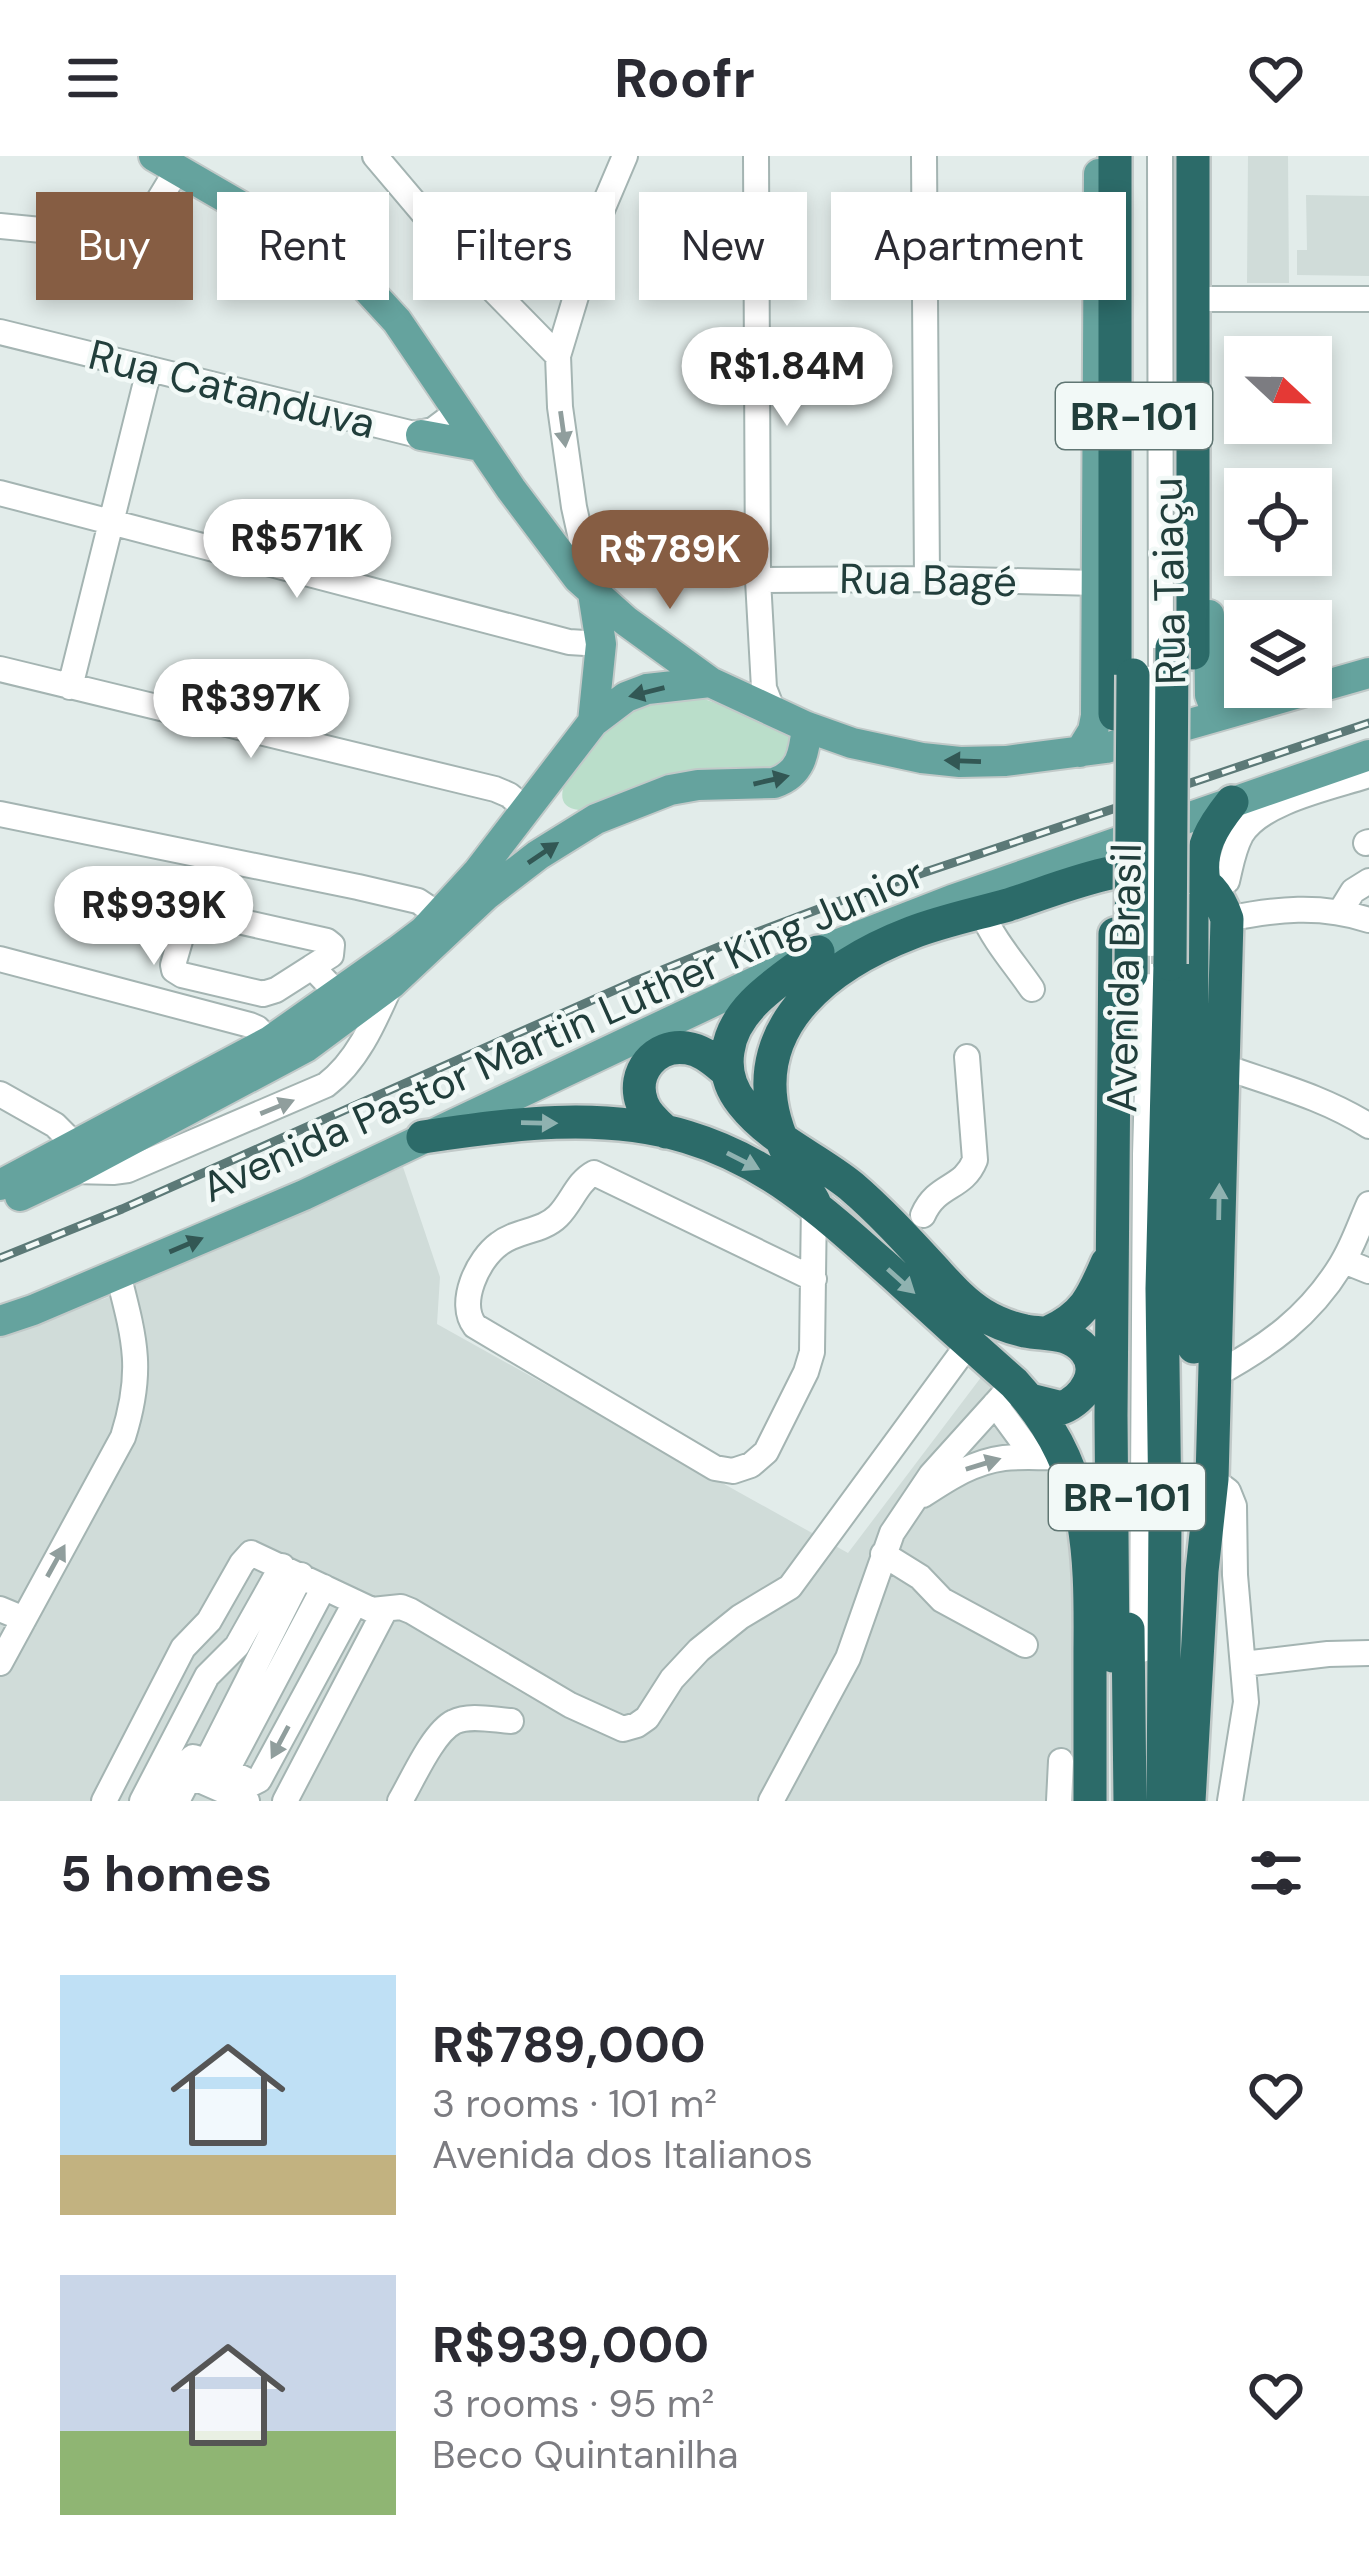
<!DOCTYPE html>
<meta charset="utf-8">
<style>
:root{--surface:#fff;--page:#f7f7f7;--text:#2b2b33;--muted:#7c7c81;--accent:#865d43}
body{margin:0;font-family:"DM Sans",sans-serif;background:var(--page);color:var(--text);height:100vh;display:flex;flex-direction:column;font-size:45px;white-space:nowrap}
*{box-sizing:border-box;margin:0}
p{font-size:39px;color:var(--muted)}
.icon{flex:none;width:66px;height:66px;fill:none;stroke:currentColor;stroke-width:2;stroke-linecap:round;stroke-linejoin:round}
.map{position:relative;height:1645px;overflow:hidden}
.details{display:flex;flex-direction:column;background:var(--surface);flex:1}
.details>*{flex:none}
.guide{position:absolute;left:36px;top:36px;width:1299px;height:108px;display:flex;gap:24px}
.needle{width:78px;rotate:112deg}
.buttons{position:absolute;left:1224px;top:180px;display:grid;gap:24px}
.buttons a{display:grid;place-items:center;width:108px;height:108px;border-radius:0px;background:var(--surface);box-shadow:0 6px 18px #0003;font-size:60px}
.price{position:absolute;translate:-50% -102px;padding:0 27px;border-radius:42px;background:#fff;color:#222;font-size:39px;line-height:78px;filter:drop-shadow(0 3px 6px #0008)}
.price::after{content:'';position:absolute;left:50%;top:72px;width:36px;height:27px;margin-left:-18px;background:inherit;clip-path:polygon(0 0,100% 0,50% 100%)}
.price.on{background:var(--accent);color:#fff}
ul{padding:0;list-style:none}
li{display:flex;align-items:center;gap:36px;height:300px;padding:0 60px}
li span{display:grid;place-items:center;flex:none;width:336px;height:240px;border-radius:0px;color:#555}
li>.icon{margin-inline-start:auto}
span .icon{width:144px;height:144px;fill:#fffc;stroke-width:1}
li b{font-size:51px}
h2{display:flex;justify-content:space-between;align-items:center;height:144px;padding:0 60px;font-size:51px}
.pill{padding:0 42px;border-radius:0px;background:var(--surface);box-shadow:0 6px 18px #0003;font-size:42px;line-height:108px}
.pill.on{background:var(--accent);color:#fff}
header{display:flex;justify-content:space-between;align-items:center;height:156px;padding:0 60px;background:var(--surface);font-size:54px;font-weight:700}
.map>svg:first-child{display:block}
.built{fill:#d0dcd9}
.green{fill:#badeca}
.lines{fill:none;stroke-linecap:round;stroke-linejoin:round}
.minor-casing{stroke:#a4b4b2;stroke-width:28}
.major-casing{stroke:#c1c9c8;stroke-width:34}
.highway-casing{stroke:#c1c9c8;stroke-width:38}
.minor{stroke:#fff;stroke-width:24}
.major{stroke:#65a39e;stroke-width:30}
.highway{stroke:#2c6b69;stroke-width:33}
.rail-casing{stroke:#5c7977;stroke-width:9}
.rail{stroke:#f2f9f7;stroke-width:4.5;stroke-dasharray:14;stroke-linecap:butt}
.minor-bridge-casing{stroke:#a4b4b2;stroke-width:28;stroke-linecap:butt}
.highway-bridge-casing{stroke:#c1c9c8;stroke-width:38;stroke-linecap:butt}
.minor-bridge{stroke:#fff;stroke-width:24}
.highway-bridge{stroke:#2c6b69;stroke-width:33}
.oneway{fill:#909e9d}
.oneway2{fill:#325754}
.oneway3{fill:#8fb2b0}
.labels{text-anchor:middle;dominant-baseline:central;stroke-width:9;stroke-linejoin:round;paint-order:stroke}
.shield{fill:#f2f9f7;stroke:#607673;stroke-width:3}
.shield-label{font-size:39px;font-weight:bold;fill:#213e3b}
.street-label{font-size:42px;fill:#213e3b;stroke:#f2f9f7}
</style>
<header><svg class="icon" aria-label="menu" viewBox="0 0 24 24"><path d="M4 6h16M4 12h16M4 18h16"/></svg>Roofr<svg class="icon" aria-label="heart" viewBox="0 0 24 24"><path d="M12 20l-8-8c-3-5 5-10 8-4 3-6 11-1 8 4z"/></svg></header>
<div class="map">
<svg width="1369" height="1645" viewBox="0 0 1369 1645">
<rect width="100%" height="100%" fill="#e2ecea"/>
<path class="built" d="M 1248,0 L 1288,0 L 1289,127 L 1247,127 Z
M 1306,39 L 1369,40 L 1369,120 L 1297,119 L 1297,94 L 1307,94 Z
M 403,1011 L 440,1121 L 437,1168 L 848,1397 L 982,1220 L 1066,1325 L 1083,1401 L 1083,1645 L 0,1645 L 0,1172 L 104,1143 Z"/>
<path class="green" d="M 676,538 L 704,543 L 786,571 L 796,581 L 787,609 C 762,616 746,610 722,612 C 702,614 678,621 659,627 C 636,634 602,656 579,654 C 529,649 605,567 623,557 C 639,549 659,544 676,538 Z"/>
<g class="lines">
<defs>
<path id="minor" d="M 375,0 L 458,98 L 558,200
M 756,0 L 758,424 L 764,532 L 773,555
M 924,0 L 927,423
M 1160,0 L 1161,508
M 0,70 L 123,82 L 137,80 L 177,14
M 1209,143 L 1369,143
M 0,176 L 414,278 L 433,274 L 457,256
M 0,337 L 569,486 L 601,488
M 758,424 L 927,423 L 1097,427
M 593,437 L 574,351 L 560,251 L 558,200 L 602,54 L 625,0
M 0,513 L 495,633 L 509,639 L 526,653
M 70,531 L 149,214
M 0,658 L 358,731 L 418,745 L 439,759
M 1366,687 L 1369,686
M 1213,735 L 1227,725 C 1231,709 1233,694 1241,679 C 1261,645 1333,631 1369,619
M 1340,756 L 1353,735 L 1369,725
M 982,757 C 994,785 1015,808 1032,833
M 1227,763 C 1275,753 1321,748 1369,764
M 0,803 L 250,869 L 257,872 L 270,885
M 312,811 L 276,834 L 263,838 L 182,819 L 174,814 L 173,809 L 186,764 L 189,759 L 198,756 L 327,785 L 332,789 L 331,799 L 312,811 L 339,839
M 1222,910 C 1272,928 1324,941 1369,970
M 0,938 L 55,969 L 75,989
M 73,1015 L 113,1016 L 128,1014 L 326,929 C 358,905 375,864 391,828
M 814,1046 L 812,1196 L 806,1216 L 766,1296 L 751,1309 L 733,1315 L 715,1312 L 475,1170 C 457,1147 478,1103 499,1088 C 517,1074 542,1076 558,1060 C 572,1046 577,1026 594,1017 L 814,1123
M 923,1059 C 937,1027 963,1034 975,1004 L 967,901
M 1344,1105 L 1369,1115
M 1215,1219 C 1268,1190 1309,1161 1341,1109 C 1353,1090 1360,1068 1369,1048
M 995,1248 L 1034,1301
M 1212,1323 L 1228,1335 L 1234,1350 L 1235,1419 L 1246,1546 L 1230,1645
M 923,1339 C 949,1322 973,1306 1004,1302 C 1024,1300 1044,1302 1064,1301
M 883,1398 L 920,1421 L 942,1444 L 1025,1489
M 0,1453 L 24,1463
M 1142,1494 L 1145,998 L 1151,788
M 0,1507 L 123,1281 C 144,1215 135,1184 118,1118
M 1243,1508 L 1328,1498 L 1369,1497
M 207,1605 L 301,1419
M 227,1614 L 324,1431
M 104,1645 L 183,1492 L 209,1465 L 242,1407 L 251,1397 L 372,1454 L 401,1451 L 411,1455 L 570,1549 L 623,1573 L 637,1569 L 647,1562 L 672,1523 L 699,1494 L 740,1461 L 790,1431 L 969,1187
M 142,1645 L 207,1520 L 237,1490 L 282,1410
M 164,1645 L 183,1610 L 193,1601 L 207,1605 L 253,1627 L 259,1624 L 355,1447
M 177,1645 L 186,1628 L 197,1623 L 247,1645
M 285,1645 L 385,1454
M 400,1645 C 412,1625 433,1576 454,1566 C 469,1558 494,1564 511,1565
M 771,1645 L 848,1502 L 892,1377 L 931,1319 L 1014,1227
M 1059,1645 L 1061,1605"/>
<path id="major" d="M 154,0 L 323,98 L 362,127 L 397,165 L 511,333 L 578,422 L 626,465 L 710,526
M 421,279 L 481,290
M 593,437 L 601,488 L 593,566
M 1209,459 L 1210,539 L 1218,560
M 1080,596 L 1093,575 L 1096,560 L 1099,18
M 0,1029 L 270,885 L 399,794 L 424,775 L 478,716 L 593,566 L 626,541 L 647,533 L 710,526 L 807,571 L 852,587 L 922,602 L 960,606 L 1006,605 L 1106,592 L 1369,517
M 20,1040 L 73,1015 L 306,891 L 391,828 L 486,739 L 538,699 L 596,663 L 670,634 L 698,629 L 774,627 C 801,618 804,598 807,571
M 0,1165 L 33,1154 L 304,1039 L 818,796 L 952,744 L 1369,599"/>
<path id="highway" d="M 1193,497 L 1193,0
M 1115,558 L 1115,0
M 1204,726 C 1198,693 1212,671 1232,646
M 1192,754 L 1191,1075 L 1194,1191
M 818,796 C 785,822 734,849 728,895 C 725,914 730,932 742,947 C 771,984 815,1001 851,1030 C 879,1054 904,1081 929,1108 C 946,1126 961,1145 982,1158 C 995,1166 1011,1172 1025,1175 C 1047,1179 1069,1175 1085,1194 C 1103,1216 1084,1243 1062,1252 L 1030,1244
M 666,976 C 657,968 646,959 642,947 C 631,917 655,887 687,892 C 703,894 715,906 728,916
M 423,981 C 510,968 602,955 687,981 C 771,1006 828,1060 892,1117 C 932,1154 973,1191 1014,1227 C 1090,1309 1091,1391 1090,1496 C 1090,1546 1090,1595 1090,1645
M 814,1046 C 799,1020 783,993 775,964 C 748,867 833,807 911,777 C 942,765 976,758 1008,749 C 1062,732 1129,700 1186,718 C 1209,725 1220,742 1227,763 L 1212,1323 L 1202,1415 L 1189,1645
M 1049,1176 C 1084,1160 1092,1142 1107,1107
M 1128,1473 L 1130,1645
M 1113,1500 L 1111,1260 L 1115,778
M 1163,1645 L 1165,1361 L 1162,1133 L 1170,808"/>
</defs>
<use href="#minor" class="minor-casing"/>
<use href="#major" class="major-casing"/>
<use href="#highway" class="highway-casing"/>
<use href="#minor" class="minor"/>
<use href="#major" class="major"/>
<use href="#highway" class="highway"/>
<defs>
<path id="rail" d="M 0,1102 L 122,1053 L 633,826 L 731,786 L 848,742 L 1369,567"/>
</defs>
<use href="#rail" class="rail-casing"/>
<use href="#rail" class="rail"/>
<defs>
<path id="minor-bridge" d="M 1151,788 L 1153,522"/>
<path id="highway-bridge" d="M 1170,808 L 1172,492
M 1131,818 L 1133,519"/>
</defs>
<use href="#minor-bridge" class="minor-bridge-casing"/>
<use href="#highway-bridge" class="highway-bridge-casing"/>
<use href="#minor-bridge" class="minor-bridge"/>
<use href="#highway-bridge" class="highway-bridge"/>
</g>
<defs><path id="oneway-solid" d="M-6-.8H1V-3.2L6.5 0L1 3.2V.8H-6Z" transform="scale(3)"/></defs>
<g class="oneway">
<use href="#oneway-solid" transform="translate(563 273) rotate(82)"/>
<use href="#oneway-solid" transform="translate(277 951) rotate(-22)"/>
<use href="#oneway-solid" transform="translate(983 1308) rotate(-17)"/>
<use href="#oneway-solid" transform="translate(56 1405) rotate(-61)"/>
<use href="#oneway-solid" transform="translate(280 1586) rotate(118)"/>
</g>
<g class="oneway2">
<use href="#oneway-solid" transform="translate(647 536) rotate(166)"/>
<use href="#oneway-solid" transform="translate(963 605) rotate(-178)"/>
<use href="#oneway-solid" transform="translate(771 624) rotate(-13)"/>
<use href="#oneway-solid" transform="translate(543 697) rotate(-34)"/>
<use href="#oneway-solid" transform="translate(186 1089) rotate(-23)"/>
</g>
<g class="oneway3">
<use href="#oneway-solid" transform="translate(539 967) rotate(1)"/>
<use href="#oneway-solid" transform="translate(743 1005) rotate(27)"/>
<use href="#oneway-solid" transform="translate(1219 1046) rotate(-89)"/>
<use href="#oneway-solid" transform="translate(901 1125) rotate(42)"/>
</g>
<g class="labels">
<g class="shield">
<rect x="1056" y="227" width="156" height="66" rx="9"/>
<rect x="1049" y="1308" width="156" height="66" rx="9"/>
</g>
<g class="shield-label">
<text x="1134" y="260">BR-101</text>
<text x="1127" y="1341">BR-101</text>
</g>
<g class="street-label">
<text transform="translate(232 233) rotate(14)">Rua Catanduva</text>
<text transform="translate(928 424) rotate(1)">Rua Bagé</text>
<text transform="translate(1169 425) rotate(-91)">Rua Taiaçu</text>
<text transform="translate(1124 822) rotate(-89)">Avenida Brasil</text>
<text transform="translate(563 874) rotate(-24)">Avenida Pastor Martin Luther King Junior</text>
</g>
</g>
</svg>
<div class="buttons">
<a><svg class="needle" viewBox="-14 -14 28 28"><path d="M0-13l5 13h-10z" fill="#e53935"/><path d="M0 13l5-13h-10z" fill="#7c7c81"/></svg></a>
<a><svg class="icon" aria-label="locate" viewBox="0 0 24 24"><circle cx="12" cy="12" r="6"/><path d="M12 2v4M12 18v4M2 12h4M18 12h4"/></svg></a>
<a><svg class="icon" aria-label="layers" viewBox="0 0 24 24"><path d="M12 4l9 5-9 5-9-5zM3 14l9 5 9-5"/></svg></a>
</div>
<b class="price" style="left:787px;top:273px">R$1.84M</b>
<b class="price" style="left:297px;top:445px">R$571K</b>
<b class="price on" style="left:670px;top:456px">R$789K</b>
<b class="price" style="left:251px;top:605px">R$397K</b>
<b class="price" style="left:154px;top:812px">R$939K</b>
<div class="guide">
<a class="pill on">Buy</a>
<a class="pill">Rent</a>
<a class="pill">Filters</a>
<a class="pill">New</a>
<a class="pill">Apartment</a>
</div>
</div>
<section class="details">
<h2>5 homes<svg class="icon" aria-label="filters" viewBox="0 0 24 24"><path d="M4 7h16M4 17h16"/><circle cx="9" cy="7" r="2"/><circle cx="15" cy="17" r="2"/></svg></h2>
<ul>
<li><span style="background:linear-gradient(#bfe0f5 75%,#c2b280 0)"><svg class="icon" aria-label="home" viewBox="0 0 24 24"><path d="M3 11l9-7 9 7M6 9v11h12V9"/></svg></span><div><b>R$789,000</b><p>3 rooms · 101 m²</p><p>Avenida dos Italianos</p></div><svg class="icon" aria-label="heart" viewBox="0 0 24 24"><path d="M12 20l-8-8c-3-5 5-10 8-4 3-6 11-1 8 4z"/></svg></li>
<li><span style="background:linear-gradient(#c9d6e8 65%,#8fb573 0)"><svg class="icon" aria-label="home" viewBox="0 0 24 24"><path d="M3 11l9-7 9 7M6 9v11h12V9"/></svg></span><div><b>R$939,000</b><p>3 rooms · 95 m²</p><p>Beco Quintanilha</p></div><svg class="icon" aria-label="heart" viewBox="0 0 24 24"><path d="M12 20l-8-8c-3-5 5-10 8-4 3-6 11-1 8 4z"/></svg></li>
</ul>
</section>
